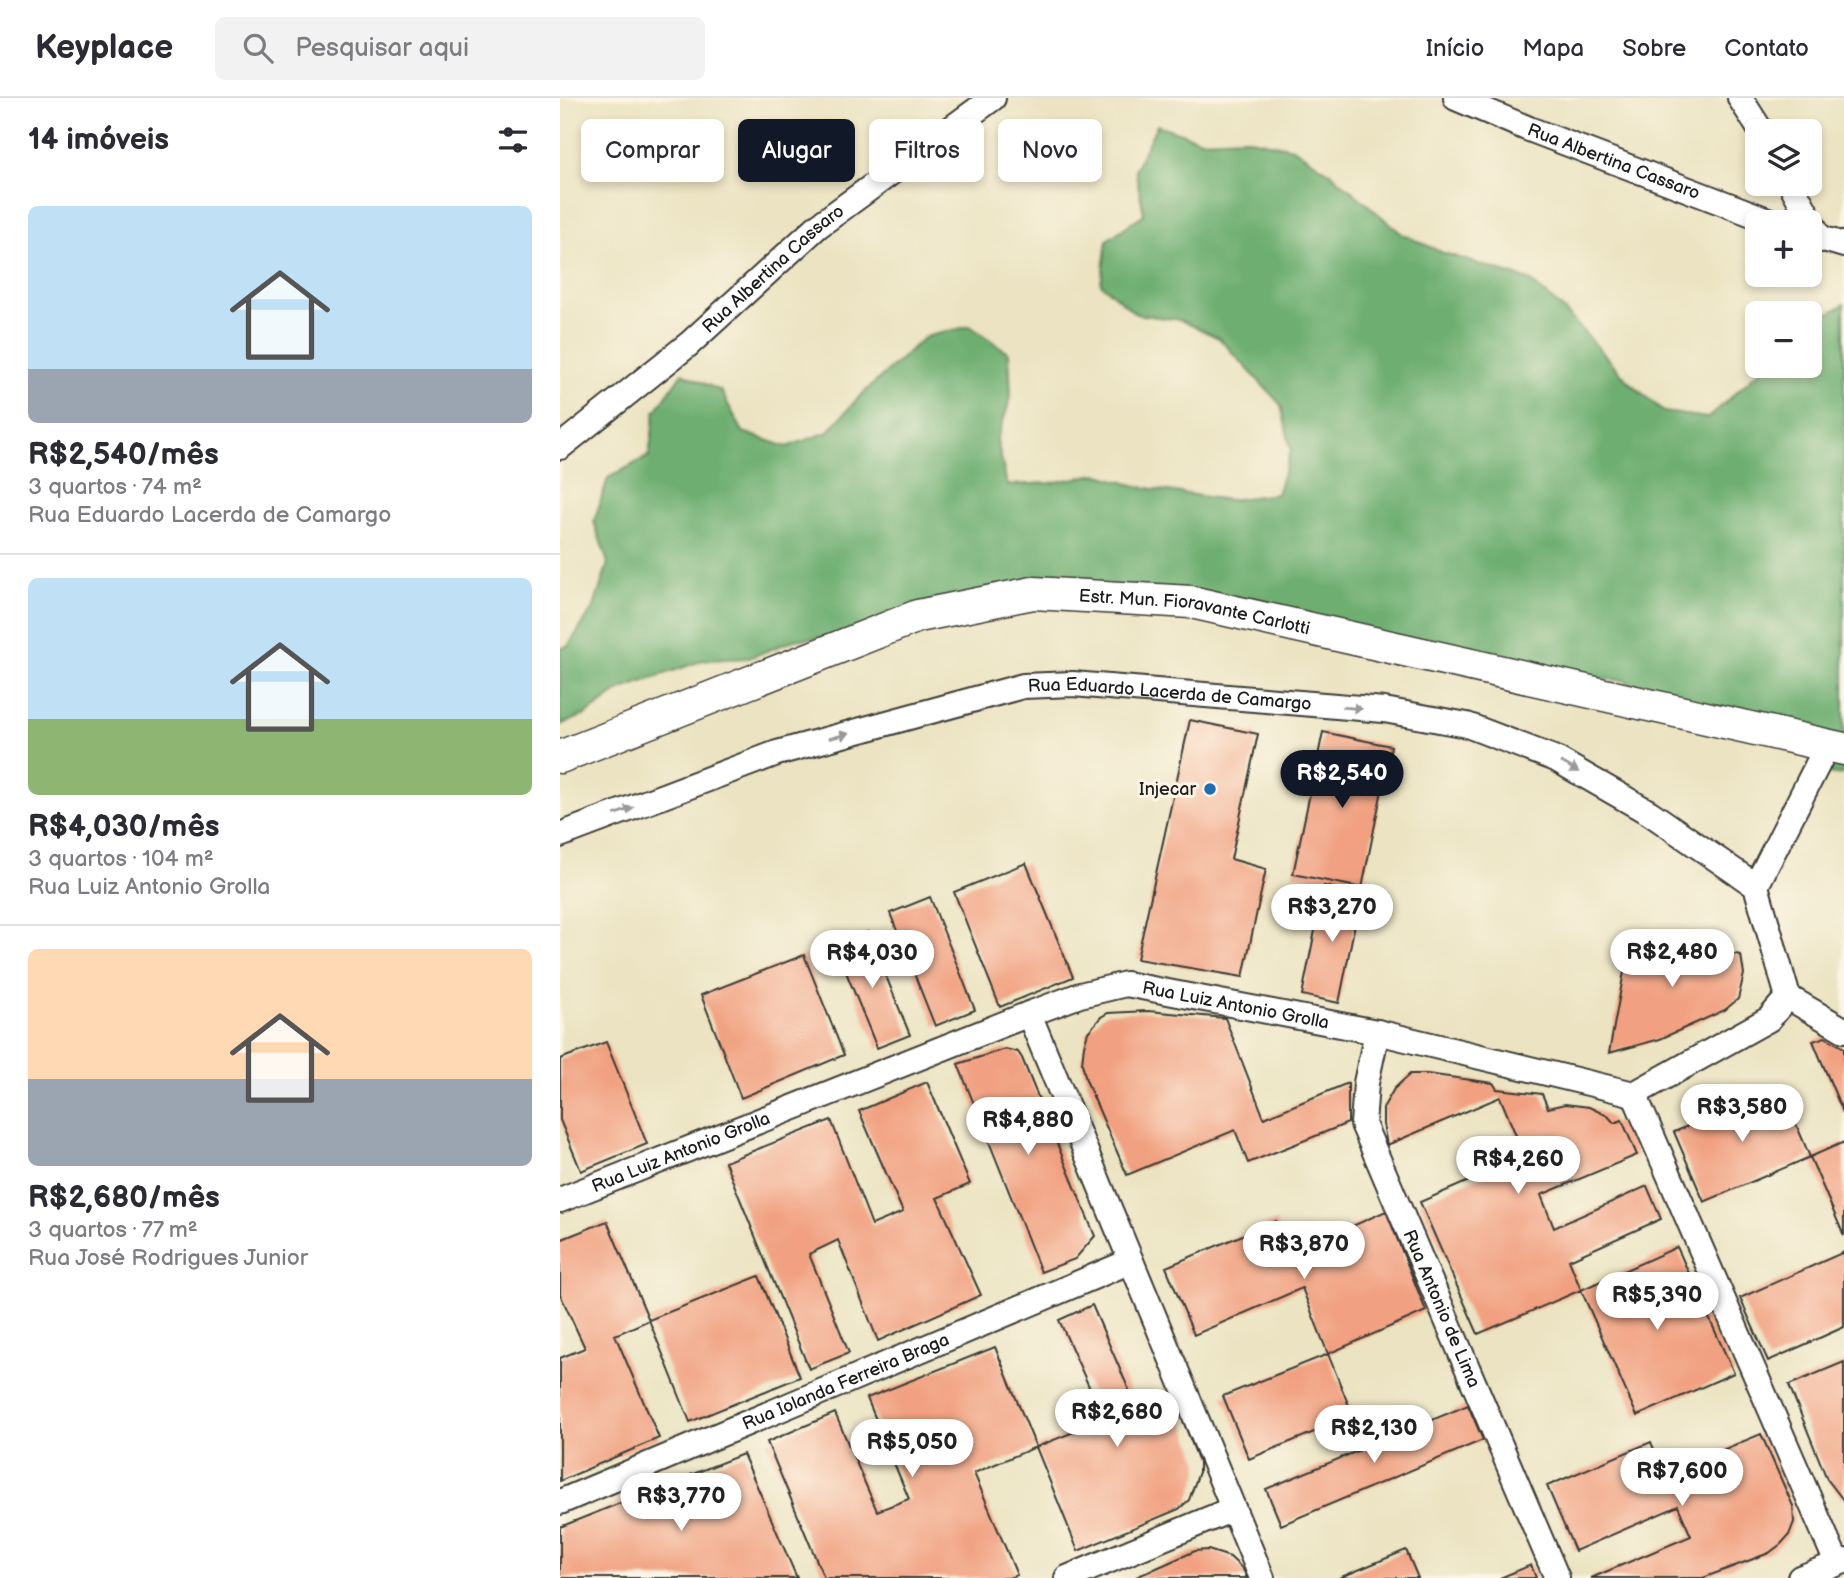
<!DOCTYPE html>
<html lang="pt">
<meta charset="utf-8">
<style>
:root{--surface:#fff;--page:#f2f2f3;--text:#2b2b33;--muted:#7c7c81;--line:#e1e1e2;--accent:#111827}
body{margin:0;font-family:"Balsamiq Sans",sans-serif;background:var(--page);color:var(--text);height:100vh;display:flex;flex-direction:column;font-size:26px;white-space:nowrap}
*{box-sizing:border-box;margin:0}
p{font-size:23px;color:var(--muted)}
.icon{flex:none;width:38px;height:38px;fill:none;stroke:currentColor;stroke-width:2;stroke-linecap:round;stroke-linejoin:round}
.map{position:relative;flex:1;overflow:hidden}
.panel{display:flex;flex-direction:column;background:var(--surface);width:560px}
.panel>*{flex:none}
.guide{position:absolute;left:21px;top:21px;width:665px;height:63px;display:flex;gap:14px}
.controls{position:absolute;left:1185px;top:21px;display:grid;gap:14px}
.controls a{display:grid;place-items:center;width:77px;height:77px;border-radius:10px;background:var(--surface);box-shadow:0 4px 10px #0003;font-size:35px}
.price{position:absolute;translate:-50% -60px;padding:0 16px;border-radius:24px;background:#fff;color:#222;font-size:23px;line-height:46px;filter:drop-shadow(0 2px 4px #0008)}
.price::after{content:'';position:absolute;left:50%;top:42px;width:21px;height:16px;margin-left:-10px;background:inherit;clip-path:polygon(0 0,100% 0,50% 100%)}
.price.on{background:var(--accent);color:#fff}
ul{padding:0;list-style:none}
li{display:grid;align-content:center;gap:14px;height:371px;padding:0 28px}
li+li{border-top:2px solid var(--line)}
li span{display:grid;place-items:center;height:217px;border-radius:10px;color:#555}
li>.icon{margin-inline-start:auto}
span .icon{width:126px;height:126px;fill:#fffc;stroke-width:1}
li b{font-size:30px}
h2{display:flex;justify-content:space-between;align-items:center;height:84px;padding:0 28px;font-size:30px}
.chip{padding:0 24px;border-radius:10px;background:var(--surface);box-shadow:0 4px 10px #0003;font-size:24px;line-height:63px}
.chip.on{background:var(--accent);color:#fff}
header{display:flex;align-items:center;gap:42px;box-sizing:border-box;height:98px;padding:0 35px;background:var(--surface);border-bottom:2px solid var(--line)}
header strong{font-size:33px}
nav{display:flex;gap:38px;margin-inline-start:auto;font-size:24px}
.search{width:490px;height:63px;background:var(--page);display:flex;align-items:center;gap:18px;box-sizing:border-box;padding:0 24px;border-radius:10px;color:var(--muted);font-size:26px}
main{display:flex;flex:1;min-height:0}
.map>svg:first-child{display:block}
.forest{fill:#6eaf71;stroke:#456646;stroke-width:2}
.building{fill:#f1a181}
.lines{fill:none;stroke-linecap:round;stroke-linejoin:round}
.minor-casing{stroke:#3b3a35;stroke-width:28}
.tertiary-casing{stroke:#3b3a35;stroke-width:35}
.minor{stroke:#fff;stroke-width:24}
.tertiary{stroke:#fff;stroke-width:32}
.oneway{fill:#999}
.poi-dot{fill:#1f6fb2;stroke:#fcf5e5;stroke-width:2.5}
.labels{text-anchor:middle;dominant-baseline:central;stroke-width:6;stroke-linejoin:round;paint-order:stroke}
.street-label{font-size:18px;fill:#1c1c1c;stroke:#fcf5e5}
.poi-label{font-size:18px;fill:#1c1c1c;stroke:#fcf5e5;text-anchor:end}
</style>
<header>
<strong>Keyplace</strong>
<div class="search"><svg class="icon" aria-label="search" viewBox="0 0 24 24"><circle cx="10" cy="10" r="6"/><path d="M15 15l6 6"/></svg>Pesquisar aqui</div>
<nav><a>Início</a><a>Mapa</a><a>Sobre</a><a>Contato</a></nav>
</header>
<main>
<section class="panel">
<h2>14 imóveis<svg class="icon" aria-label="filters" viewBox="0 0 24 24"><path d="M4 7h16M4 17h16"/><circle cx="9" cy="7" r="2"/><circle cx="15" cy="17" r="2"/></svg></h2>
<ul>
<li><span style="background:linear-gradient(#bfe0f5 75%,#9aa5b1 0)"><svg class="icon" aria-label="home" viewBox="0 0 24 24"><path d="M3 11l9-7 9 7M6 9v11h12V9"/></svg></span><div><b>R$2,540/mês</b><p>3 quartos · 74 m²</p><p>Rua Eduardo Lacerda de Camargo</p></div></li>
<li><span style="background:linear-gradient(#bfe0f5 65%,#8fb573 0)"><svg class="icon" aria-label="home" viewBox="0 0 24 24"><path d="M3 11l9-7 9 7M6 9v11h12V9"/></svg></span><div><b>R$4,030/mês</b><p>3 quartos · 104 m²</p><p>Rua Luiz Antonio Grolla</p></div></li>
<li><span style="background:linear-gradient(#ffd9b3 60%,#9aa5b1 0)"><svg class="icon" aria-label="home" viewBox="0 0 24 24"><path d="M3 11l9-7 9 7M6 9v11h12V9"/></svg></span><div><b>R$2,680/mês</b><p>3 quartos · 77 m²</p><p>Rua José Rodrigues Junior</p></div></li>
</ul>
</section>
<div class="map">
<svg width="1284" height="1480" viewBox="0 0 1284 1480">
<rect width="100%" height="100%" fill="#fcf5e5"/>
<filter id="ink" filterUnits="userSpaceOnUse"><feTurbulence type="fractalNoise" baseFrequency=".0143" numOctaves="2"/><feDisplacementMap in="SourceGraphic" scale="14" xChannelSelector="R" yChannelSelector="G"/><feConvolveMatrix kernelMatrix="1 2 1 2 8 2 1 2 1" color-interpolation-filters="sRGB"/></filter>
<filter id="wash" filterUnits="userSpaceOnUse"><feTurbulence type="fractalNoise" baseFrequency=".00686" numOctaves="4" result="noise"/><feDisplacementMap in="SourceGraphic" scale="28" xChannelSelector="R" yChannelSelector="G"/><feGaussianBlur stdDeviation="1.57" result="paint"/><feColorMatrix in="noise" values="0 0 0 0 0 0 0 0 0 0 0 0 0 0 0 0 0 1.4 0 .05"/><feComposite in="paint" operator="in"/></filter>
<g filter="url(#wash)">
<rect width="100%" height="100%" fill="#ebe3c1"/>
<path class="forest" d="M 597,27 L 641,42 L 685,40 L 733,50 L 772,76 L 842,136 L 881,154 L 969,182 L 1004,212 L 1069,284 L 1104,314 L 1148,320 L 1205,268 L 1250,268 L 1250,227 L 1284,206 L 1284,676 L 1272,677 L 1237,647 L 1102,600 L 1063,582 L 1015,580 L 514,495 L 282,537 L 234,542 L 189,560 L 144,562 L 62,591 L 25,617 L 0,627 L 0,551 L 8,548 L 34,509 L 48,465 L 34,424 L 48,380 L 89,358 L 95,314 L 122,275 L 161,293 L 183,334 L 227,349 L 268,334 L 298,300 L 365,239 L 410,228 L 449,255 L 451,299 L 437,342 L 447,387 L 491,385 L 536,376 L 580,389 L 668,402 L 717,396 L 731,352 L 721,307 L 659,240 L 620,222 L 576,216 L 541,186 L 547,142 L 584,116 L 575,71 Z"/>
<g id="blocks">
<path class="building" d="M 630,622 L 698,636 L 671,761 L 706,771 L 683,879 L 577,861 Z
M 763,634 L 831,648 L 802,790 L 733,776 Z
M 466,765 L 513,879 L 440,909 L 394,794 Z
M 764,788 L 801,796 L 779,905 L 742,897 Z
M 370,799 L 415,912 L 375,928 L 330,815 Z
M 308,834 L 350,937 L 317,950 L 275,847 Z
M 1071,836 L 1181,857 L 1184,876 L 1178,901 L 1165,912 L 1100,941 L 1049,955 Z
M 244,857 L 284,957 L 181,1000 L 141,897 Z
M 588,913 L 665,920 L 704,1020 L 788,985 L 788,1025 L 688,1065 L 675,1032 L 567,1077 L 526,982 L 522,965 L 524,948 L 528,934 L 541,919 L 548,915 Z
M 1265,939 L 1284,950 L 1284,1017 L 1253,943 Z
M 46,944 L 87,1046 L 21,1073 L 0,1022 L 0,961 Z
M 445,951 L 458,954 L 462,960 L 535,1138 L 515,1161 L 481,1174 L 398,966 Z
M 850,976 L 867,976 L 933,985 L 937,991 L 982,996 L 988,1010 L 1005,1006 L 1029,1009 L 1048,1018 L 1054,1025 L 1062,1022 L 1077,1057 L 981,1097 L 994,1130 L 1087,1088 L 1101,1121 L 1009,1162 L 1021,1192 L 918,1236 L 860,1104 L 965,1059 L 940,999 L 827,1047 L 823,1026 L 823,1010 L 834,991 Z
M 367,984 L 410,1086 L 377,1100 L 421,1197 L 318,1243 L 278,1142 L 249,1156 L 289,1255 L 249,1271 L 165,1064 L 271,1022 L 312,1127 L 343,1114 L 299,1013 Z
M 1220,988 L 1250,1059 L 1144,1104 L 1114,1034 Z
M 1284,1044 L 1284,1138 L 1250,1059 Z
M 826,1113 L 866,1213 L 768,1256 L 742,1190 L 634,1237 L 606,1169 L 716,1123 L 730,1156 Z
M 47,1123 L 89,1222 L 199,1178 L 240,1279 L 130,1324 L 89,1222 L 55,1237 L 99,1340 L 0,1383 L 0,1260 L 25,1250 L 0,1196 L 0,1142 Z
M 1117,1149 L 1174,1275 L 1077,1318 L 1021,1192 Z
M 1284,1154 L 1284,1229 L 1208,1263 L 1180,1200 Z
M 532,1207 L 576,1308 L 612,1294 L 639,1364 L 639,1374 L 629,1402 L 619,1411 L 518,1453 L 476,1349 L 544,1322 L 499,1222 Z
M 435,1249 L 476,1349 L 414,1375 L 457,1477 L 449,1480 L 264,1480 L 207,1344 L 275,1315 L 317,1413 L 349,1401 L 307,1300 Z
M 768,1256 L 793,1318 L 689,1361 L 663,1298 Z
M 1284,1264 L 1284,1403 L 1267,1381 L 1229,1287 Z
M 908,1307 L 923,1342 L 721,1427 L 706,1391 Z
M 1201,1336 L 1233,1408 L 1234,1424 L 1229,1437 L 1221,1446 L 1209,1455 L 1143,1480 L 1031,1480 L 1131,1438 L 1118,1408 L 1015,1453 L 987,1388 L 1091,1344 L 1104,1376 Z
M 183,1356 L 237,1480 L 0,1480 L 0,1429 Z
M 648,1452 L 670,1459 L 683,1471 L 687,1480 L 574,1480 L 635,1453 Z
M 846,1452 L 858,1480 L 779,1480 Z
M 971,1467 L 976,1480 L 940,1480 Z"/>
</g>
</g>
<g filter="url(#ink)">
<use href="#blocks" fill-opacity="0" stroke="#3b3a35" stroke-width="2"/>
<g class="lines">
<defs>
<g id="minor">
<path id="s1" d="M 896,0 L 969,31 L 1213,124"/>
<path d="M 1180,0 L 1201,33"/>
<path d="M 1231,86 L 1261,142"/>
<path d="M 1250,137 L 1284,147"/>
<path id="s2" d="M 0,349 L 129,246 L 258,128 L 433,0"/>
<path d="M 1268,646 L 1196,788 L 1228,899 L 1284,932"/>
<path id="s3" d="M 0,737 L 217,655 L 463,588 L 513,586 L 824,612 L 907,627 L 996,661 L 1090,715 L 1196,788"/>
<path d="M 469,916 L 702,1480"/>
<path id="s4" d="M 817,934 L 806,985 L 803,1026 L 997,1480"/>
<path d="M 1074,996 L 1277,1465"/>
<path id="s5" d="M 0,1102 L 469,916 L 520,897 L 566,886 L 817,934 L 1074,996 L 1209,921 L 1228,899"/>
<path id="s6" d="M 0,1404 L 571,1163"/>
<path d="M 507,1480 L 673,1411"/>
<path d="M 1240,1480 L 1284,1463"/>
</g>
<g id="tertiary">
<path id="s7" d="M 0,659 L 358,518 L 473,495 L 631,504 L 1284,651"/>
</g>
</defs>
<use href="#minor" class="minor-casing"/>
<use href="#tertiary" class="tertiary-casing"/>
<use href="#minor" class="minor"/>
<use href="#tertiary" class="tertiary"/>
</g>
<defs><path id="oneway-solid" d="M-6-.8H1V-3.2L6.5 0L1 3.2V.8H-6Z" transform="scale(1.75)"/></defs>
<g class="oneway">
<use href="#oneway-solid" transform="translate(792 610) rotate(5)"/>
<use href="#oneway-solid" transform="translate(279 638) rotate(-15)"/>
<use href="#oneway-solid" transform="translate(1010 669) rotate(30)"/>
<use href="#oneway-solid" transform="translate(64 713) rotate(-21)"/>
</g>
</g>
<circle class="poi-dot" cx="650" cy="691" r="7"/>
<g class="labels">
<g class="street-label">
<text stroke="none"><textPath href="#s1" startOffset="170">Rua Albertina Cassaro</textPath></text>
<text stroke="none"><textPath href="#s2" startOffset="278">Rua Albertina Cassaro</textPath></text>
<text stroke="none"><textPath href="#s7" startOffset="665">Estr. Mun. Fioravante Carlotti</textPath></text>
<text stroke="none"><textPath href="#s3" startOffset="634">Rua Eduardo Lacerda de Camargo</textPath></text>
<text stroke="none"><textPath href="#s5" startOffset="718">Rua Luiz Antonio Grolla</textPath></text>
<text stroke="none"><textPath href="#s5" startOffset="130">Rua Luiz Antonio Grolla</textPath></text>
<text stroke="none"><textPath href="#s4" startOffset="294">Rua Antonio de Lima</textPath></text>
<text stroke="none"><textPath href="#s6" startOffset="310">Rua Iolanda Ferreira Braga</textPath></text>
</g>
<g class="poi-label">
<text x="636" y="691">Injecar</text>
</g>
</g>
</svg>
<div class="controls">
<a><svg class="icon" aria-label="layers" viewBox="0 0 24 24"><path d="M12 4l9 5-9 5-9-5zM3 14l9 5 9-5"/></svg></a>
<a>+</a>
<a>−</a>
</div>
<b class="price on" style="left:782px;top:712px">R$2,540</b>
<b class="price" style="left:772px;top:846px">R$3,270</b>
<b class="price" style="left:1112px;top:891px">R$2,480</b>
<b class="price" style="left:312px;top:892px">R$4,030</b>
<b class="price" style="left:1182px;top:1046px">R$3,580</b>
<b class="price" style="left:468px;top:1059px">R$4,880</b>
<b class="price" style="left:958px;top:1098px">R$4,260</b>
<b class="price" style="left:744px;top:1183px">R$3,870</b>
<b class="price" style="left:1097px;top:1234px">R$5,390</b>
<b class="price" style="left:557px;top:1351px">R$2,680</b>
<b class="price" style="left:814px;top:1367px">R$2,130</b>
<b class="price" style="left:352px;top:1381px">R$5,050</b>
<b class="price" style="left:1122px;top:1410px">R$7,600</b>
<b class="price" style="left:121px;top:1435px">R$3,770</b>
<div class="guide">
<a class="chip">Comprar</a>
<a class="chip on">Alugar</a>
<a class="chip">Filtros</a>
<a class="chip">Novo</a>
</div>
</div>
</main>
